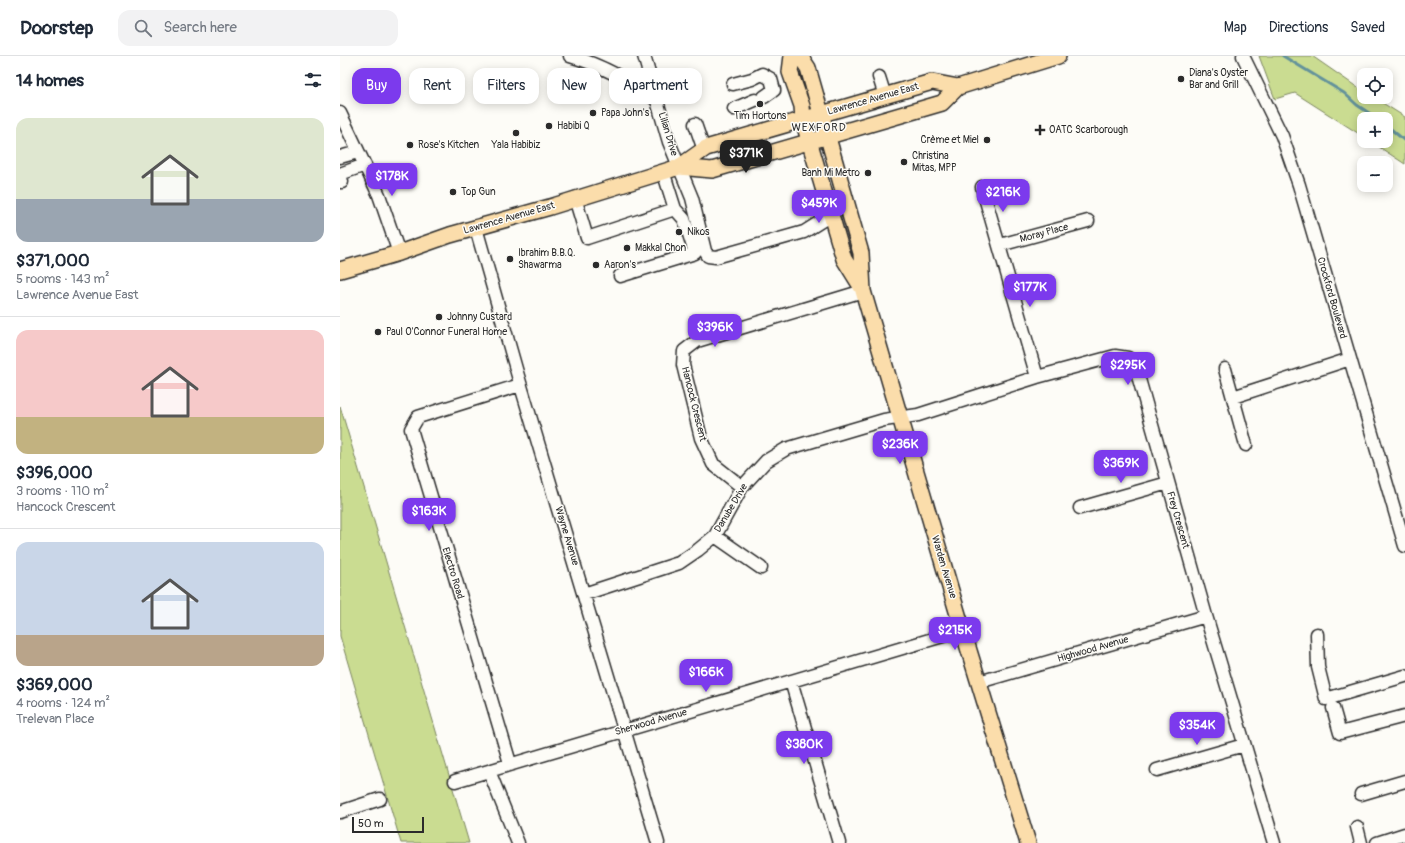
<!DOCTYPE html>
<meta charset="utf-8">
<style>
:root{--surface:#fff;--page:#f2f2f3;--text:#1f2937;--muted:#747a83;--line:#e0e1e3;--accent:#7c3aed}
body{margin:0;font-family:Pangolin,sans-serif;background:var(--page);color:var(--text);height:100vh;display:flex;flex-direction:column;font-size:15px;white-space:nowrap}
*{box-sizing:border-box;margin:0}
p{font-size:13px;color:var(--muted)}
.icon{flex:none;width:22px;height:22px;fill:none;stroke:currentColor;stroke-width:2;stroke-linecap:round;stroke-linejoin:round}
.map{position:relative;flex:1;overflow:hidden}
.panel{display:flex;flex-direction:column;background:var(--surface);width:340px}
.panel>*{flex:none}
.top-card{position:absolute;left:12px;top:12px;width:380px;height:36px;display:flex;gap:8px}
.tools{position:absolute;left:1017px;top:12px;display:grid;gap:8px}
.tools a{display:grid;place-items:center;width:36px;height:36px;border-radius:8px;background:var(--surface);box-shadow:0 2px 10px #0003;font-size:20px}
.scale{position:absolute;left:12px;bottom:10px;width:72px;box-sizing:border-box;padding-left:4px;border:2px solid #2b2b2b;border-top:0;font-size:11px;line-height:14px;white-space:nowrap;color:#2b2b2b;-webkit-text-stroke:3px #fdfcf7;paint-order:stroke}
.price{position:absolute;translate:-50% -34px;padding:0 9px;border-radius:8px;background:var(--accent);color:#fff;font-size:13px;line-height:26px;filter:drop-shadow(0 1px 2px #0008)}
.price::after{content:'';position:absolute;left:50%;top:24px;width:12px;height:9px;margin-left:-6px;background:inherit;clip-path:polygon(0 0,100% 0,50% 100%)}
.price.current{background:#222;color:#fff}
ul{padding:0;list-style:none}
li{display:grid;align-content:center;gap:8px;height:212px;padding:0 16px}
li+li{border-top:1px solid var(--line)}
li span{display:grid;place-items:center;height:124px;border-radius:12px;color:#555}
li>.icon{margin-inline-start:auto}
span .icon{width:72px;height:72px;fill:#fffc;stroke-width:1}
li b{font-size:17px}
h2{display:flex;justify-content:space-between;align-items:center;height:48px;padding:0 16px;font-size:17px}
.pill{padding:0 14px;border-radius:12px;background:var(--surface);box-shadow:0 2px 10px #0003;font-size:14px;line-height:36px}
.pill.current{background:var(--accent);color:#fff}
header{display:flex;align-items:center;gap:24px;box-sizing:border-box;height:56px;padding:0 20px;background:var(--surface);border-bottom:1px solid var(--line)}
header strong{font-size:19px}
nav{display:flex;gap:22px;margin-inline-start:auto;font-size:14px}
.search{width:280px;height:36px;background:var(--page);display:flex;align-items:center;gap:10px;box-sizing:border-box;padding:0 14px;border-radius:12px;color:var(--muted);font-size:15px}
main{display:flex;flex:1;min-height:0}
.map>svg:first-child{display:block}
.green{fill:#cadc91;stroke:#7a845e}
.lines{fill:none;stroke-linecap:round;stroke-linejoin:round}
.stream{stroke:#63929b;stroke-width:3}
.minor-casing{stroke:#2b2b2b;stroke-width:15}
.major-casing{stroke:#2b2b2b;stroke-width:18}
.minor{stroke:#fdfcf7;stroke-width:12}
.major{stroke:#fbddab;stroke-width:15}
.poi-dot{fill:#2b2b2b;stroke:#fdfcf7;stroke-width:1.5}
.labels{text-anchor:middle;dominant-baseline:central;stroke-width:3;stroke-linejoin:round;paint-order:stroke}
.poi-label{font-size:10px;fill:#2b2b2b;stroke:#fdfcf7;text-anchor:start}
.street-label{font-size:10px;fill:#2b2b2b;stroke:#fdfcf7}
.neighbourhood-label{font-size:11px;letter-spacing:1px;fill:#2b2b2b;stroke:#fdfcf7}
</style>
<header>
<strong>Doorstep</strong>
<div class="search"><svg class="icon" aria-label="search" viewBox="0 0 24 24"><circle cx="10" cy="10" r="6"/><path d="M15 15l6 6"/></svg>Search here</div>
<nav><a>Map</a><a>Directions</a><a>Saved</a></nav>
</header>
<main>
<section class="panel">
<h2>14 homes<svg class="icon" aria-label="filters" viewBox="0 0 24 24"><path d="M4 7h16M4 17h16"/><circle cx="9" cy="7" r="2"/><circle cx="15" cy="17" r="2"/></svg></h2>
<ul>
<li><span style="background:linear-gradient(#dfe7d0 65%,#9aa5b1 0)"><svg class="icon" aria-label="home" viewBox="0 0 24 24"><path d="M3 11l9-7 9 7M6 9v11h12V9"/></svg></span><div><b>$371,000</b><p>5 rooms · 143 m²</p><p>Lawrence Avenue East</p></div></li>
<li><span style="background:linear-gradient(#f6c9c9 70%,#c2b280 0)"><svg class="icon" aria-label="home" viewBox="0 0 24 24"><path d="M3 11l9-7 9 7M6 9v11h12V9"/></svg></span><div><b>$396,000</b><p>3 rooms · 110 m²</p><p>Hancock Crescent</p></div></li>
<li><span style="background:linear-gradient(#c9d6e8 75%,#b9a48a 0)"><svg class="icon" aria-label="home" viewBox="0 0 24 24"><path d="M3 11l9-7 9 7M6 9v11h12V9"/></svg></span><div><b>$369,000</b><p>4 rooms · 124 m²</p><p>Trelevan Place</p></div></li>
</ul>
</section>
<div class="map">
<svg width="1065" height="787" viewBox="0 0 1065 787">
<rect width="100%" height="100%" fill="#fdfcf7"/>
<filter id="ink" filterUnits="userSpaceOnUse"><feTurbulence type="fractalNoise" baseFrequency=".025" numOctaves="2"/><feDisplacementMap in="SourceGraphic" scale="8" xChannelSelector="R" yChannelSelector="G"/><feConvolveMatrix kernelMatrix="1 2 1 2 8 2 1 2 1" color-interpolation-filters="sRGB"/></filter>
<g filter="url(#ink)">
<path class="green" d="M 919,0 L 972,0 L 1024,36 L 1024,41 L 1033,41 L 1065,61 L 1065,108 L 1030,85 L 1046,85 L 1046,63 L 1024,63 L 1024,81 L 955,37 L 935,43 Z
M 0,350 L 129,787 L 61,787 L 0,580 Z"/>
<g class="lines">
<path class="stream" d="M 943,0 L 1004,37 L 1017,49 L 1038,63
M 1046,69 L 1065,85"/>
<defs>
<path id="minor" d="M 230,0 C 262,9 290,25 317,44
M 304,0 L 329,86 L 352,142 L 365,195 L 368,200 L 376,201 L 464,176 L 491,159
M 903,0 L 942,80 L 959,129 L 1065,490
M 539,21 L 545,40
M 393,28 L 412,23 L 422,18 L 431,23 L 434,34 L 424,41
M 394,53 L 415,44
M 0,57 L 39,139 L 59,197
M 355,68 L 364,94
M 0,101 L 18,96
M 0,126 L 2,126 L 0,118 L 25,109
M 642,131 L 697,321
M 235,142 L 247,182 L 335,153 L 323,115
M 136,172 L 178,320 L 318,787
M 660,189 L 748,165
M 280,220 L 355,197 L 344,163 L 335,153
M 885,313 L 906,389
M 893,341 L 1010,303
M 402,431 L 373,408 L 361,382 L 343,309 L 344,295 L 357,285 L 523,235
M 740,452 L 828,427
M 375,480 L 421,512
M 244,538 L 339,507 L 358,494 L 375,480 L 402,431 L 426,405 L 446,393 L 544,364 L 578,359 L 697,321 L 775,300 L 788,302 L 795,309 L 866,560 L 934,787
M 977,578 L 978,611 L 986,643 L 1065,620
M 451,625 L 499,787
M 639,626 L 866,560
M 993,652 L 1000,677 L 1065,660
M 170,707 L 71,373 L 78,361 L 180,329
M 817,714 L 904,689
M 149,715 L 178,787
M 115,725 L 623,574
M 1021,738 L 1065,725
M 0,756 L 40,743
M 1017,771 L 1021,787
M 1037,787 L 1065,778"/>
<path id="major" d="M 452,0 L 450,16 L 462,50 L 463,64 L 504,203 L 522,232
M 460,0 L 468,12 L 521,197 L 523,235 L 619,562 L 688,787
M 339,111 L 372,114 L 602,47 L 618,31 L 718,0
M 0,214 L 59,197 L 110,179 L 210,151 L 339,111 L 366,92 L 482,58 L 592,26 L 618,31"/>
</defs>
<use href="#minor" class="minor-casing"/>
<use href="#major" class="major-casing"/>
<use href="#minor" class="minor"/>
<use href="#major" class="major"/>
</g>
</g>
<g class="poi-dot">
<circle cx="841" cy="23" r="4"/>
<circle cx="420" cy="48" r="4"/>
<circle cx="253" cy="57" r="4"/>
<circle cx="209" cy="70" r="4"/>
<path d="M698 68h4v4h4v4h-4v4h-4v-4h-4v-4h4z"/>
<circle cx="176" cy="77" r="4"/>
<circle cx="647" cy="84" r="4"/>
<circle cx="70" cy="89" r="4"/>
<circle cx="564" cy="106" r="4"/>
<circle cx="528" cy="117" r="4"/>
<circle cx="113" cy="136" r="4"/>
<circle cx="339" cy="176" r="4"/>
<circle cx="287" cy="192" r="4"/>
<circle cx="170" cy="203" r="4"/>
<circle cx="256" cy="209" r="4"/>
<circle cx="99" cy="261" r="4"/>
<circle cx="38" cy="276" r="4"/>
</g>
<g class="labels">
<g class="poi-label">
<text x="849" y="17">Diana's Oyster<tspan x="849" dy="12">Bar and Grill</tspan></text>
<text x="261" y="57">Papa John's</text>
<text x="420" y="60" text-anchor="middle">Tim Hortons</text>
<text x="217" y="70">Habibi Q</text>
<text x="709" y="74">OATC Scarborough</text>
<text x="639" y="84" text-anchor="end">Crème et Miel</text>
<text x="78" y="89">Rose's Kitchen</text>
<text x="176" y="89" text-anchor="middle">Yala Habibiz</text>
<text x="572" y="100">Christina<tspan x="572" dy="12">Mitas, MPP</tspan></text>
<text x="520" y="117" text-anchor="end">Banh Mi Metro</text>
<text x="121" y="136">Top Gun</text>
<text x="347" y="176">Nikos</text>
<text x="295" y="192">Makkal Chon</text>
<text x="178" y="197">Ibrahim B.B.Q.<tspan x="178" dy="12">Shawarma</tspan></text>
<text x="264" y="209">Aaron's</text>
<text x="107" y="261">Johnny Custard</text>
<text x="46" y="276">Paul O'Connor Funeral Home</text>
</g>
<g class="street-label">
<text transform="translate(533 43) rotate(-16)">Lawrence Avenue East</text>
<text transform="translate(328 78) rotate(73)">Lilian Drive</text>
<text transform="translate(169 162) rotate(-16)">Lawrence Avenue East</text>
<text transform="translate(704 177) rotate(-15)">Moray Place</text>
<text transform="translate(992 242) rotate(74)">Crockford Boulevard</text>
<text transform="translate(354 348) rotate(76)">Hancock Crescent</text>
<text transform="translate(391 452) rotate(-59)">Danube Drive</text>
<text transform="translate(838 464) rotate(74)">Frey Crescent</text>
<text transform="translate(227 480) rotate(73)">Wayne Avenue</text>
<text transform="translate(604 511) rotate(73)">Warden Avenue</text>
<text transform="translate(113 517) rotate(73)">Electro Road</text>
<text transform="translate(753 593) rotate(-16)">Highwood Avenue</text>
<text transform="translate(311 666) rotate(-16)">Sherwood Avenue</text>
</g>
<g class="neighbourhood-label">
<text x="479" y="71">WEXFORD</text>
</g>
</g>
</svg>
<div class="tools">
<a><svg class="icon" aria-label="locate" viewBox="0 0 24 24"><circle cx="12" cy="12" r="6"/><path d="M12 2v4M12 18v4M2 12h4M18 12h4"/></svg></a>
<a>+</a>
<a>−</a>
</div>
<div class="scale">50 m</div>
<b class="price current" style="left:406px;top:118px">$371K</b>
<b class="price" style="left:52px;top:141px">$178K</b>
<b class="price" style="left:663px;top:157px">$216K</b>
<b class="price" style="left:479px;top:168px">$459K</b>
<b class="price" style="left:690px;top:252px">$177K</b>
<b class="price" style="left:375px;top:292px">$396K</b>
<b class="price" style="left:788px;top:330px">$295K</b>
<b class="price" style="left:560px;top:409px">$236K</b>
<b class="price" style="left:781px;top:428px">$369K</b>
<b class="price" style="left:89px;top:476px">$163K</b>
<b class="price" style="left:615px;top:595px">$215K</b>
<b class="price" style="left:366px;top:637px">$166K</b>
<b class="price" style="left:857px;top:690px">$354K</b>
<b class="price" style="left:464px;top:709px">$380K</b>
<div class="top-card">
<a class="pill current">Buy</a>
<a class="pill">Rent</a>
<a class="pill">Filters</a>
<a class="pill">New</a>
<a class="pill">Apartment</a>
</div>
</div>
</main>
